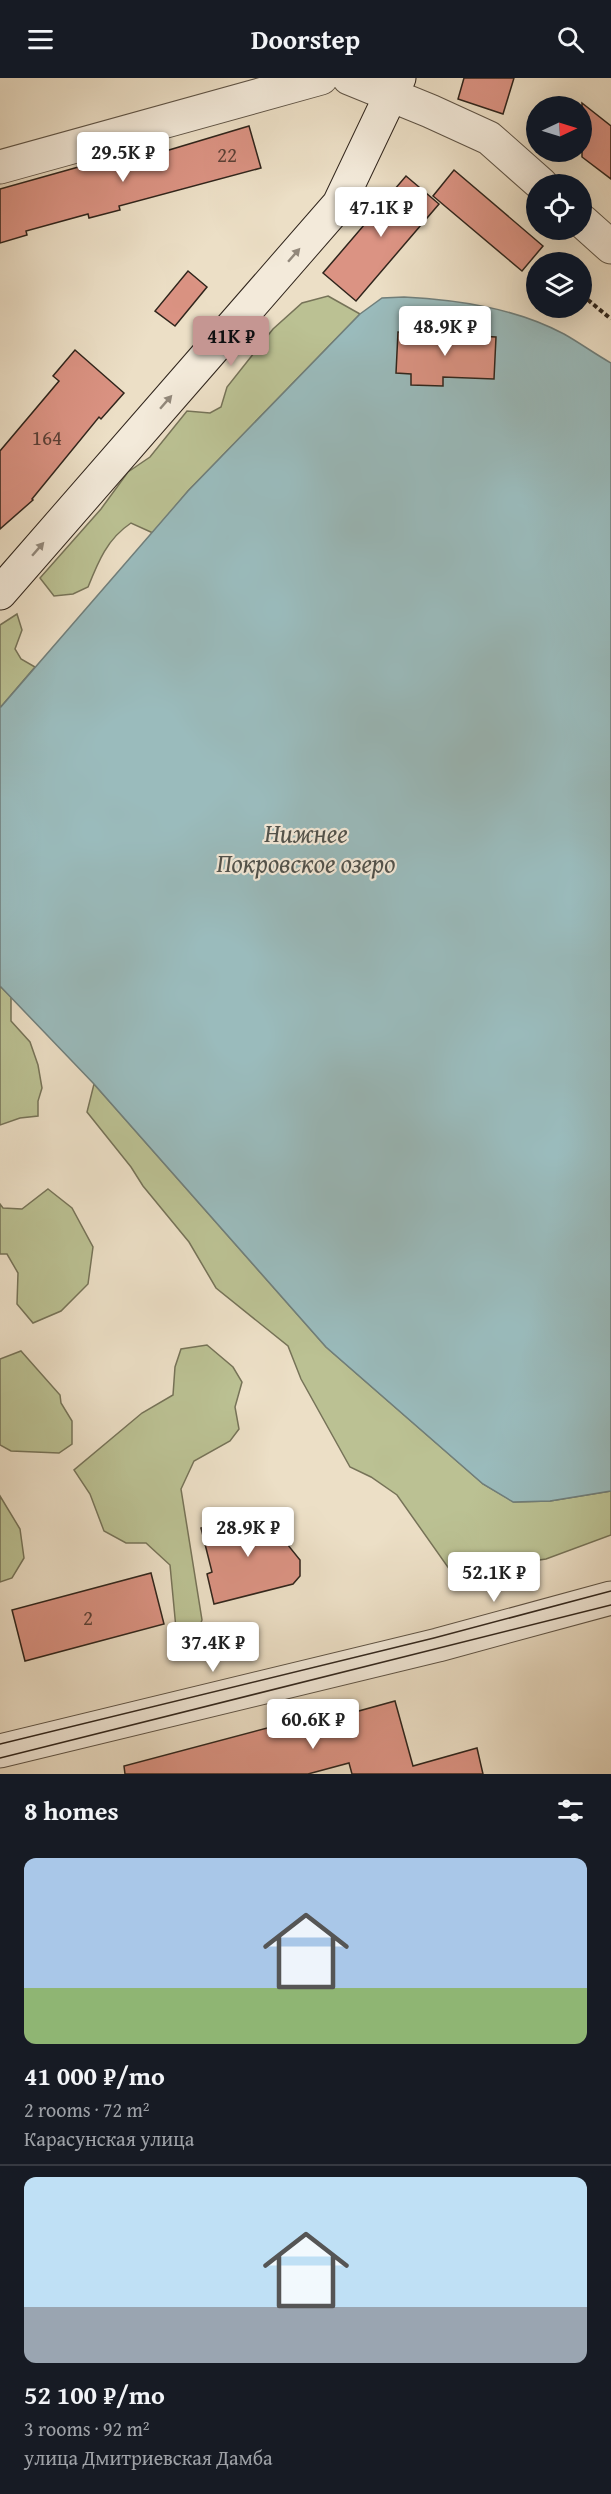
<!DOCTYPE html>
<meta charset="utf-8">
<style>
:root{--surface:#171b24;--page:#20242c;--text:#f1f3f6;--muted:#9ea1a6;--line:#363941;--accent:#c59692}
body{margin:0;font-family:"Gentium Book Plus",serif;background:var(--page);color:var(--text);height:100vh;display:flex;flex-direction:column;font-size:22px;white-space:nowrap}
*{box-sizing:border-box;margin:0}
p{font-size:20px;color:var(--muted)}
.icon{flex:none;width:33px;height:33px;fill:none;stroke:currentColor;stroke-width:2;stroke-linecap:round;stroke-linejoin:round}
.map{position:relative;height:1696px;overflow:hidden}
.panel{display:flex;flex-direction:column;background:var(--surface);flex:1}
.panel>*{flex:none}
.needle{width:39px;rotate:86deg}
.controls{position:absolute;left:526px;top:18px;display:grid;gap:12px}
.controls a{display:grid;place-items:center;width:66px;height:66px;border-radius:50%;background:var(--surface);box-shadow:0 6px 24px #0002;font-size:30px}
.price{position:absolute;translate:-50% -51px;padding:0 14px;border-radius:6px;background:#fff;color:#222;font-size:20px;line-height:39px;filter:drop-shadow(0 2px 3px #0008)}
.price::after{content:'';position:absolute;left:50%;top:36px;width:18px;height:14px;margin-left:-9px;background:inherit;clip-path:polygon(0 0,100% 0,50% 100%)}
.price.current{background:var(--accent);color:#111}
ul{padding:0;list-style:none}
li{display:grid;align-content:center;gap:12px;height:318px;padding:0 24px}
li+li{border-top:2px solid var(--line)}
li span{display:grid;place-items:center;height:186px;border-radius:12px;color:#555}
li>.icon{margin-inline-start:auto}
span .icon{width:108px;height:108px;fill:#fffc;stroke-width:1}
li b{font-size:26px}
h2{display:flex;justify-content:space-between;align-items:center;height:72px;padding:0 24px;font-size:26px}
header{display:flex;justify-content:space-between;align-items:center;height:78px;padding:0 24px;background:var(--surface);font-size:27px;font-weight:600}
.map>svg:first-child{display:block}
.green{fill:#bbc193;stroke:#767358;stroke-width:1.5}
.water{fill:#9abbbc;stroke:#707f7c;stroke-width:1.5}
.building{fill:#db9383;stroke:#30251c;stroke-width:1.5}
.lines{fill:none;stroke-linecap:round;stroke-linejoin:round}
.minor-casing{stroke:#5f5446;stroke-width:35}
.tertiary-casing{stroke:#5f5446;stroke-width:35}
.secondary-casing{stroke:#30251c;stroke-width:35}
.path{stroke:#30251c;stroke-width:4;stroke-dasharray:4.5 3;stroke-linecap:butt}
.minor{stroke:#f3eada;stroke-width:33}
.tertiary{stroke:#f3eada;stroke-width:33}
.secondary{stroke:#f3eada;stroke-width:33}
.tram{stroke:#30251c;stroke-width:1.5}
.oneway{fill:#92887b}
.labels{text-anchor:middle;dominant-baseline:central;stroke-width:4.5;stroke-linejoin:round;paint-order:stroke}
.number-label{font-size:21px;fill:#5b4036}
.water-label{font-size:26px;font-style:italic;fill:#50524c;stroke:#f3eada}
</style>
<header><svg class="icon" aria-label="menu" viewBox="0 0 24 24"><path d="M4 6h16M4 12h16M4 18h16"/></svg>Doorstep<svg class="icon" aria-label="search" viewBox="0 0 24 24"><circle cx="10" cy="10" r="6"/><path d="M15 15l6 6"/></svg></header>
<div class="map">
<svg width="611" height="1696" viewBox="0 0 611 1696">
<rect width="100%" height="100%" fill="#ecdfc6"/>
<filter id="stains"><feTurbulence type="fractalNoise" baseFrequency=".00333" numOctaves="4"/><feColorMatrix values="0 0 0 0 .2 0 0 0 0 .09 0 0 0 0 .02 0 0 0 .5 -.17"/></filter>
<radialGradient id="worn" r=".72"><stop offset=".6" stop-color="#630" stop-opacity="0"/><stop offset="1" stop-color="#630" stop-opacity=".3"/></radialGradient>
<path class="green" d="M 328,218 L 360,236 L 188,413 L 153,455 L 131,445 C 107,461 98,484 88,509 L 73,516 L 54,518 L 40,500 L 101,431 L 128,394 L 150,379 L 187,333 L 210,335 L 221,329 L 227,309 L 273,251 L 302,225 Z
M 17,536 L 22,552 L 15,571 L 21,581 L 35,589 L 0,630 L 0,547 Z
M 0,908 L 11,919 L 11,943 L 30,964 L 38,987 L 42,1010 L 38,1023 L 38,1038 L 20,1040 L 0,1047 Z
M 94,1006 L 326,1269 L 483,1406 L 514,1424 L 550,1423 L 611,1413 L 611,1457 L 546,1481 L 452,1495 L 397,1417 L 371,1399 L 350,1389 L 301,1301 L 288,1268 L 216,1210 L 189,1164 L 143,1108 L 131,1089 L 87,1034 Z
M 48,1111 L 72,1130 L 93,1169 L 88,1206 L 61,1233 L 33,1245 L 17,1226 L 18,1195 L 7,1176 L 0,1176 L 0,1126 L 3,1130 L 22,1131 Z
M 207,1267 L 233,1289 L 242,1304 L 235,1329 L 239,1351 L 230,1363 L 194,1383 L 181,1411 L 202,1542 L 193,1566 L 177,1561 L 170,1487 L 146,1465 L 126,1465 L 104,1453 L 90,1416 L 74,1392 L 142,1335 L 173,1317 L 175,1289 L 181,1271 Z
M 21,1273 L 60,1317 L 61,1325 L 72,1343 L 72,1366 L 59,1375 L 11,1373 L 0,1367 L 0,1281 Z
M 0,1418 L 20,1451 L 24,1480 L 12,1500 L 0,1504 Z"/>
<path class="water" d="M 404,219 C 459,222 515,230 564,256 C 580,265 595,276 611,285 L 611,1413 L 550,1423 L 513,1424 L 483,1406 L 326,1269 L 94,1006 L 0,908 L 0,630 L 188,413 L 360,236 L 382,220 Z"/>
<path class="building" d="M 464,0 L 514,0 L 503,36 L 458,21 Z
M 582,25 L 611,48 L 611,101 L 582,79 Z
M 249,48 L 261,90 L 119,128 L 120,132 L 89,140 L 88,136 L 26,153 L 27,157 L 0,165 L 0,111 L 107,81 L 109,90 Z
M 454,92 L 543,168 L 522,193 L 433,118 Z
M 406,98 L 439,126 L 356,223 L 323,195 Z
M 188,193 L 207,209 L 175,248 L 155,233 Z
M 398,254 L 496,259 L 494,301 L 443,299 L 443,308 L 411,307 L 411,296 L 396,295 Z
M 75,272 L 124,315 L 101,341 L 99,339 L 32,421 L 33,422 L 0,451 L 0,373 L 59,303 L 53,298 Z
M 267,1434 L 283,1453 L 279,1456 L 300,1482 L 300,1498 L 293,1506 L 214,1526 L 207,1496 L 212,1494 L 201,1450 Z
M 151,1495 L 164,1546 L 25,1583 L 12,1532 Z
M 395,1623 L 413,1688 L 477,1670 L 483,1696 L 352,1696 L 349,1685 L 308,1696 L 125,1696 L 124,1688 L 324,1635 L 326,1642 Z"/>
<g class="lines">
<defs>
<path id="minor" d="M 349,0 L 430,33 L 489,60 L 541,106
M 0,89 L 321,0
M 582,143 L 611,169"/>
<path id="tertiary" d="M 0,1673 L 438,1567 L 611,1520"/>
<path id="secondary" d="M 0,515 L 339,126 L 399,0"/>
</defs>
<use href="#minor" class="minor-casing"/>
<use href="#tertiary" class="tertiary-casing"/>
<use href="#secondary" class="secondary-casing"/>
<path class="path" d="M 582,217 L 611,241"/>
<use href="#minor" class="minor"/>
<use href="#tertiary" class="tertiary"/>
<use href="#secondary" class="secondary"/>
<path class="tram" d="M 0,1666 L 434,1560 L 611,1513
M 0,1680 L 611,1527"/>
</g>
<defs><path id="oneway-solid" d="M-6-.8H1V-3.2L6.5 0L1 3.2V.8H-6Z" transform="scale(1.5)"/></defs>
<g class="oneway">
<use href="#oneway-solid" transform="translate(294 177) rotate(-49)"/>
<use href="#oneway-solid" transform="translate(166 324) rotate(-49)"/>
<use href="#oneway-solid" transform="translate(38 471) rotate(-49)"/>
</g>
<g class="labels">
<g class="number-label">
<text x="227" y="76">22</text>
<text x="47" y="359">164</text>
<text x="88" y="1539">2</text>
</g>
<g class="water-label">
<text x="306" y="754">Нижнее<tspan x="306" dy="30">Покровское озеро</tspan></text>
</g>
</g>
<rect width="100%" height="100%" filter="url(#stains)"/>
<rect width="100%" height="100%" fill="url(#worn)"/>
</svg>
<div class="controls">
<a><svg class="needle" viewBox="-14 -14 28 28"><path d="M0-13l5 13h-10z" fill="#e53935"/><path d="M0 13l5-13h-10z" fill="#9ea1a6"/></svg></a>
<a><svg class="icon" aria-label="locate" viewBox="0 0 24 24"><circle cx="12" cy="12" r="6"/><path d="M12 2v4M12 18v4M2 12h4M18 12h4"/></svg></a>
<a><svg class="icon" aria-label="layers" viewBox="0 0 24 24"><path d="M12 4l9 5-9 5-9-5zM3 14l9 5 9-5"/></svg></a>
</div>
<b class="price" style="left:123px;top:105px">29.5K ₽</b>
<b class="price" style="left:381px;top:160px">47.1K ₽</b>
<b class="price" style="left:445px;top:279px">48.9K ₽</b>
<b class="price current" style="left:231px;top:289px">41K ₽</b>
<b class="price" style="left:248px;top:1480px">28.9K ₽</b>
<b class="price" style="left:494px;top:1525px">52.1K ₽</b>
<b class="price" style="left:213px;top:1595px">37.4K ₽</b>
<b class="price" style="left:313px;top:1672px">60.6K ₽</b>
</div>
<section class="panel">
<h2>8 homes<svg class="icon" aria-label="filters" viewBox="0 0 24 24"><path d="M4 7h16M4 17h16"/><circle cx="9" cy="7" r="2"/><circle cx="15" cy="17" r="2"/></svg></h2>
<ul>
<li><span style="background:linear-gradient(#a9c7e8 70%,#8fb573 0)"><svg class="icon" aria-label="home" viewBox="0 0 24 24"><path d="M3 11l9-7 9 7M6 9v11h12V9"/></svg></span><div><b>41 000 ₽/mo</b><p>2 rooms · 72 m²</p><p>Карасунская улица</p></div></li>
<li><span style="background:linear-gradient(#bfe0f5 70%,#9aa5b1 0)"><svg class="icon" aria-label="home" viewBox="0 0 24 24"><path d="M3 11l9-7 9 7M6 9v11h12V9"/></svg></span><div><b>52 100 ₽/mo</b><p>3 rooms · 92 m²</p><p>улица Дмитриевская Дамба</p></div></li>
</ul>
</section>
